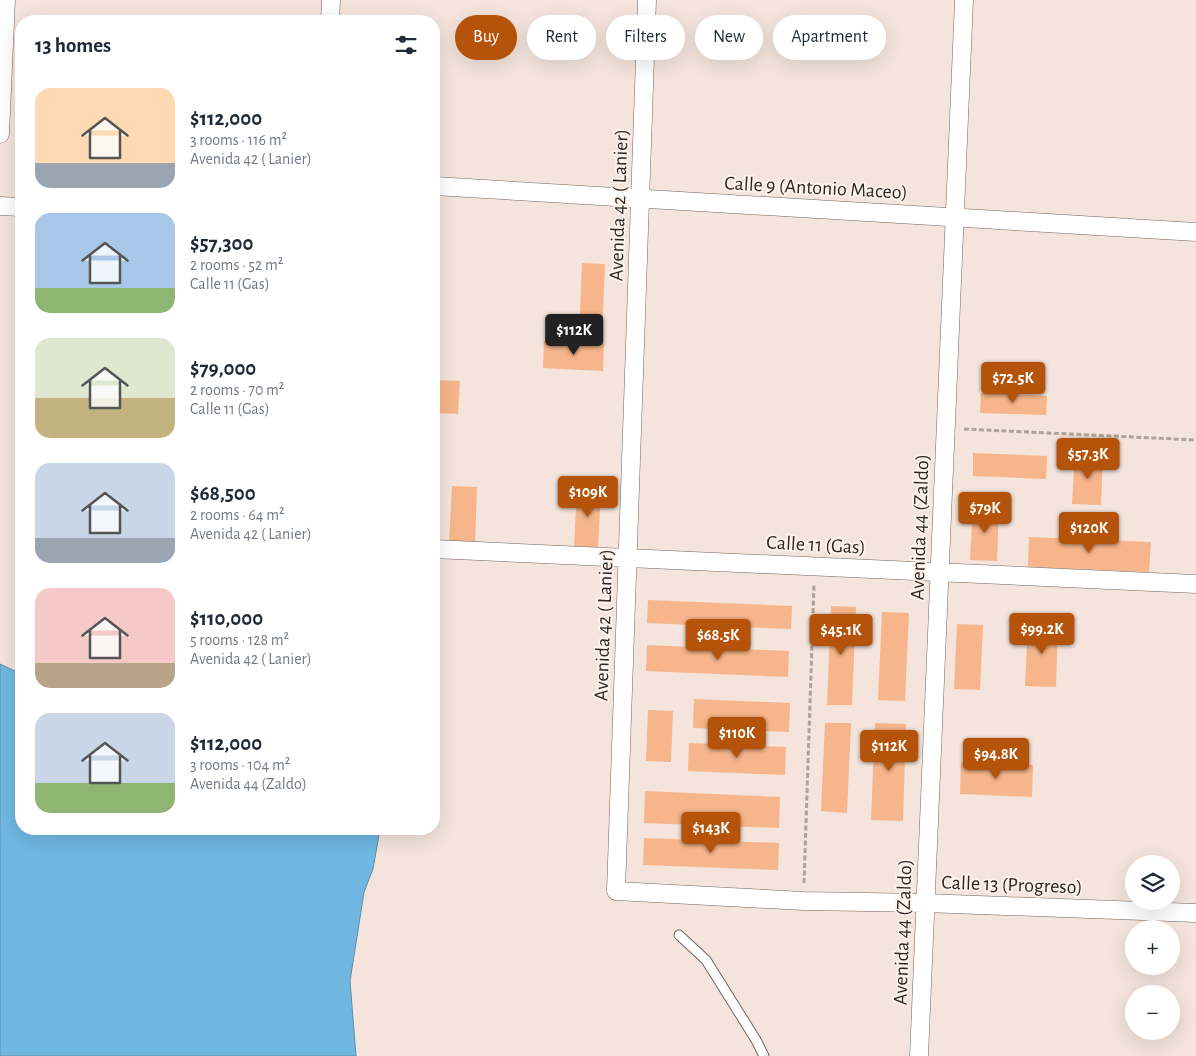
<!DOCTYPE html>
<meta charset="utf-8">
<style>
:root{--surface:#fff;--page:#f2f2f3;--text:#1f2937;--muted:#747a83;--accent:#b45309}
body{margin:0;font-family:"Alegreya Sans",sans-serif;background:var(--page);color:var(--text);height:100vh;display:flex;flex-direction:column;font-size:19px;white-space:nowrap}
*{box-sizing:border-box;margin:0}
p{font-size:16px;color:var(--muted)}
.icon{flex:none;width:28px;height:28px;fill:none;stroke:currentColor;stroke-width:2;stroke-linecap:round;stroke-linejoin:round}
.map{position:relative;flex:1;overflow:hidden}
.sheet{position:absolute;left:15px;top:15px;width:425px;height:820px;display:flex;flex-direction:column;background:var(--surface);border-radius:20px;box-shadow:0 5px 20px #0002}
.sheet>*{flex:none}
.top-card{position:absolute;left:455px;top:15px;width:475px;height:45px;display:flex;gap:10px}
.buttons{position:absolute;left:1125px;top:855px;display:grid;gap:10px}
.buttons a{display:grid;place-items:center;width:55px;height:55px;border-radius:50%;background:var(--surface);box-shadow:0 5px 20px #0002;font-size:25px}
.price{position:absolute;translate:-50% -42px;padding:0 11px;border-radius:5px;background:var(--accent);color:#fff;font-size:16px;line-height:32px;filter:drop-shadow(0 1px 2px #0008)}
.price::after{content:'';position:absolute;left:50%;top:30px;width:15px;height:11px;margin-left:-8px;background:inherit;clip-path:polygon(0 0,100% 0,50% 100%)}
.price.on{background:#222;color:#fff}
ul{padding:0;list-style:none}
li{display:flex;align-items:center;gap:15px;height:125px;padding:0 20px}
li span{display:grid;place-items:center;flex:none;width:140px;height:100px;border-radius:15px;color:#555}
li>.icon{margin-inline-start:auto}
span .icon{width:60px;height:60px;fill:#fffc;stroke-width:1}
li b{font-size:21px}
h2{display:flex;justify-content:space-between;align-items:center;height:60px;padding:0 20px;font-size:21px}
.pill{padding:0 18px;border-radius:22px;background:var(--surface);box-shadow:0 5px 20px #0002;font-size:18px;line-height:45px}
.pill.on{background:var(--accent);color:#fff}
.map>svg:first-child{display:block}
.water{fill:#70b8e2;stroke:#5c8ca9}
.building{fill:#f6b58a}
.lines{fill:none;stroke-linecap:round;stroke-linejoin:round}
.lane-casing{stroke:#72655d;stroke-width:11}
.street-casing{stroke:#72655d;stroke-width:19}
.path{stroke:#aea29b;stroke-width:3;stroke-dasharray:5 2.5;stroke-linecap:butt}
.lane{stroke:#fff;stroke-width:9}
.street{stroke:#fff;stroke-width:18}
.labels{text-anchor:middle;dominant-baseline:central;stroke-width:4;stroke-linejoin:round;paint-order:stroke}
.street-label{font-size:20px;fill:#2c2723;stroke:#fff2ea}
</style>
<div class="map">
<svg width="1196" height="1056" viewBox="0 0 1196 1056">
<rect width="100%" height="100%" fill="#f4e4db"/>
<path class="water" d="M 0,664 L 21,674 L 21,829 L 380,829 L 373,869 L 364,892 L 350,981 L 356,1056 L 0,1056 Z"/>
<path class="building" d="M 582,263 L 605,264 L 602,335 L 579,334 Z
M 544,341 L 604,343 L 603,371 L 543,368 Z
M 434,380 L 460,381 L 458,414 L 434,413 Z
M 981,393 L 1047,396 L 1046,415 L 980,413 Z
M 973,453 L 1047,456 L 1046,479 L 973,476 Z
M 1075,454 L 1103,455 L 1101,505 L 1072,504 Z
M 452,486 L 477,487 L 475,545 L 449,544 Z
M 577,488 L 601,489 L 598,548 L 574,547 Z
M 973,507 L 999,508 L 997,561 L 970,560 Z
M 1029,537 L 1151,542 L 1149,572 L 1028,567 Z
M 648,600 L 792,606 L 791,629 L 647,623 Z
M 831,606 L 856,607 L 852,705 L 827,705 Z
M 882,612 L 909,613 L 905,701 L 878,700 Z
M 1028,623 L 1058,624 L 1056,687 L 1025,686 Z
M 957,624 L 983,625 L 980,690 L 954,689 Z
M 647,645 L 789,651 L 788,677 L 646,671 Z
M 694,699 L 790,703 L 789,732 L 693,728 Z
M 648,710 L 673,711 L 671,762 L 646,761 Z
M 825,723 L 851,723 L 847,813 L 821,811 Z
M 875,723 L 906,724 L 903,821 L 871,820 Z
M 689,743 L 786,747 L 785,775 L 688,771 Z
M 961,762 L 1033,765 L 1032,797 L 960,794 Z
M 645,791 L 780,797 L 779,828 L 644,823 Z
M 644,838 L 779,843 L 778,870 L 643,865 Z"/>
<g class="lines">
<defs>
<path id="lane" d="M 679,935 L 706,960 L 756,1040 L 764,1056"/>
<path id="street" d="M 647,0 L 616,891 L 804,901 L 925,903 L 1196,913
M 330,21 L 331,0
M 0,134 L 6,0
M 434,186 L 1196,232
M 0,206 L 21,207
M 434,549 L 1196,584
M 919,1056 L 964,0"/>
</defs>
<use href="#lane" class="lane-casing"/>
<use href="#street" class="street-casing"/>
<path class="path" d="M 964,429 L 1196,440
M 804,883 L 814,584"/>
<use href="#lane" class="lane"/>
<use href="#street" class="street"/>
</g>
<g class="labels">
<g class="street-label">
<text transform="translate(816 188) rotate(3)">Calle 9 (Antonio Maceo)</text>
<text transform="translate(619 205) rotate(-88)">Avenida 42 ( Lanier)</text>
<text transform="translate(920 527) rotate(-88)">Avenida 44 (Zaldo)</text>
<text transform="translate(816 545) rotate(3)">Calle 11 (Gas)</text>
<text transform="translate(604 625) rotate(-88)">Avenida 42 ( Lanier)</text>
<text transform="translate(1012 885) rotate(2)">Calle 13 (Progreso)</text>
<text transform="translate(903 932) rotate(-88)">Avenida 44 (Zaldo)</text>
</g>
</g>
</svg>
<div class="buttons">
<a><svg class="icon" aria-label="layers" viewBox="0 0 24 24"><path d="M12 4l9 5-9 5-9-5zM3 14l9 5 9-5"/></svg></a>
<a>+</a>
<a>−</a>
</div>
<b class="price on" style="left:574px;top:356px">$112K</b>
<b class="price" style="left:1013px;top:404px">$72.5K</b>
<b class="price" style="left:1088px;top:480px">$57.3K</b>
<b class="price" style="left:588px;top:518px">$109K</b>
<b class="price" style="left:985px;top:534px">$79K</b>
<b class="price" style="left:1089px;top:554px">$120K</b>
<b class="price" style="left:1042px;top:655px">$99.2K</b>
<b class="price" style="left:841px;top:656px">$45.1K</b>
<b class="price" style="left:718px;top:661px">$68.5K</b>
<b class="price" style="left:737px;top:759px">$110K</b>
<b class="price" style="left:889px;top:772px">$112K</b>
<b class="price" style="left:996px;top:780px">$94.8K</b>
<b class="price" style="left:711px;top:854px">$143K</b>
<div class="top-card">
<a class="pill on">Buy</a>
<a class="pill">Rent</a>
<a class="pill">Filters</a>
<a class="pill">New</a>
<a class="pill">Apartment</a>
</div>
<section class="sheet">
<h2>13 homes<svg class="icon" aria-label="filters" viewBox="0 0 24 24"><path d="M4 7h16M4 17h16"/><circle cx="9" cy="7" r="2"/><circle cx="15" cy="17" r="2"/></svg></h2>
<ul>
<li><span style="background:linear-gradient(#ffd9b3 75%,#9aa5b1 0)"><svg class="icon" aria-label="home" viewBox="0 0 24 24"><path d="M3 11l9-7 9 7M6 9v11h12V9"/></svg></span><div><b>$112,000</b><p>3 rooms · 116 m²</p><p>Avenida 42 ( Lanier)</p></div></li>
<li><span style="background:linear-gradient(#a9c7e8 75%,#8fb573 0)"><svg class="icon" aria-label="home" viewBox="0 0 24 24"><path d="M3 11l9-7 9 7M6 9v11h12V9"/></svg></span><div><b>$57,300</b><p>2 rooms · 52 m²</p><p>Calle 11 (Gas)</p></div></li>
<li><span style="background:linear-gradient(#dfe7d0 60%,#c2b280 0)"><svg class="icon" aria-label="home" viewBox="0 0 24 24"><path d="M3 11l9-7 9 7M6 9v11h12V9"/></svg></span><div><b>$79,000</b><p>2 rooms · 70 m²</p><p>Calle 11 (Gas)</p></div></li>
<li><span style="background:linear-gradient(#c9d6e8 75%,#9aa5b1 0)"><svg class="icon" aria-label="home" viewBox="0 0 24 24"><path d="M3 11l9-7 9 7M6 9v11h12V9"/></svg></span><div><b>$68,500</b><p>2 rooms · 64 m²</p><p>Avenida 42 ( Lanier)</p></div></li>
<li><span style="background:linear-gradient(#f6c9c9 75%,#b9a48a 0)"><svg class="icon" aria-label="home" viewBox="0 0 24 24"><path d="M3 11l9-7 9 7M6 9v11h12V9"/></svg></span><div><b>$110,000</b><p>5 rooms · 128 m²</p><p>Avenida 42 ( Lanier)</p></div></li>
<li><span style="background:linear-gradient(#c9d6e8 70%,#8fb573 0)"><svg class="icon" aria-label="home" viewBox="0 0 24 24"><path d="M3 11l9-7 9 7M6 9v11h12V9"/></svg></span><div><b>$112,000</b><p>3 rooms · 104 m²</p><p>Avenida 44 (Zaldo)</p></div></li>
</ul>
</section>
</div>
